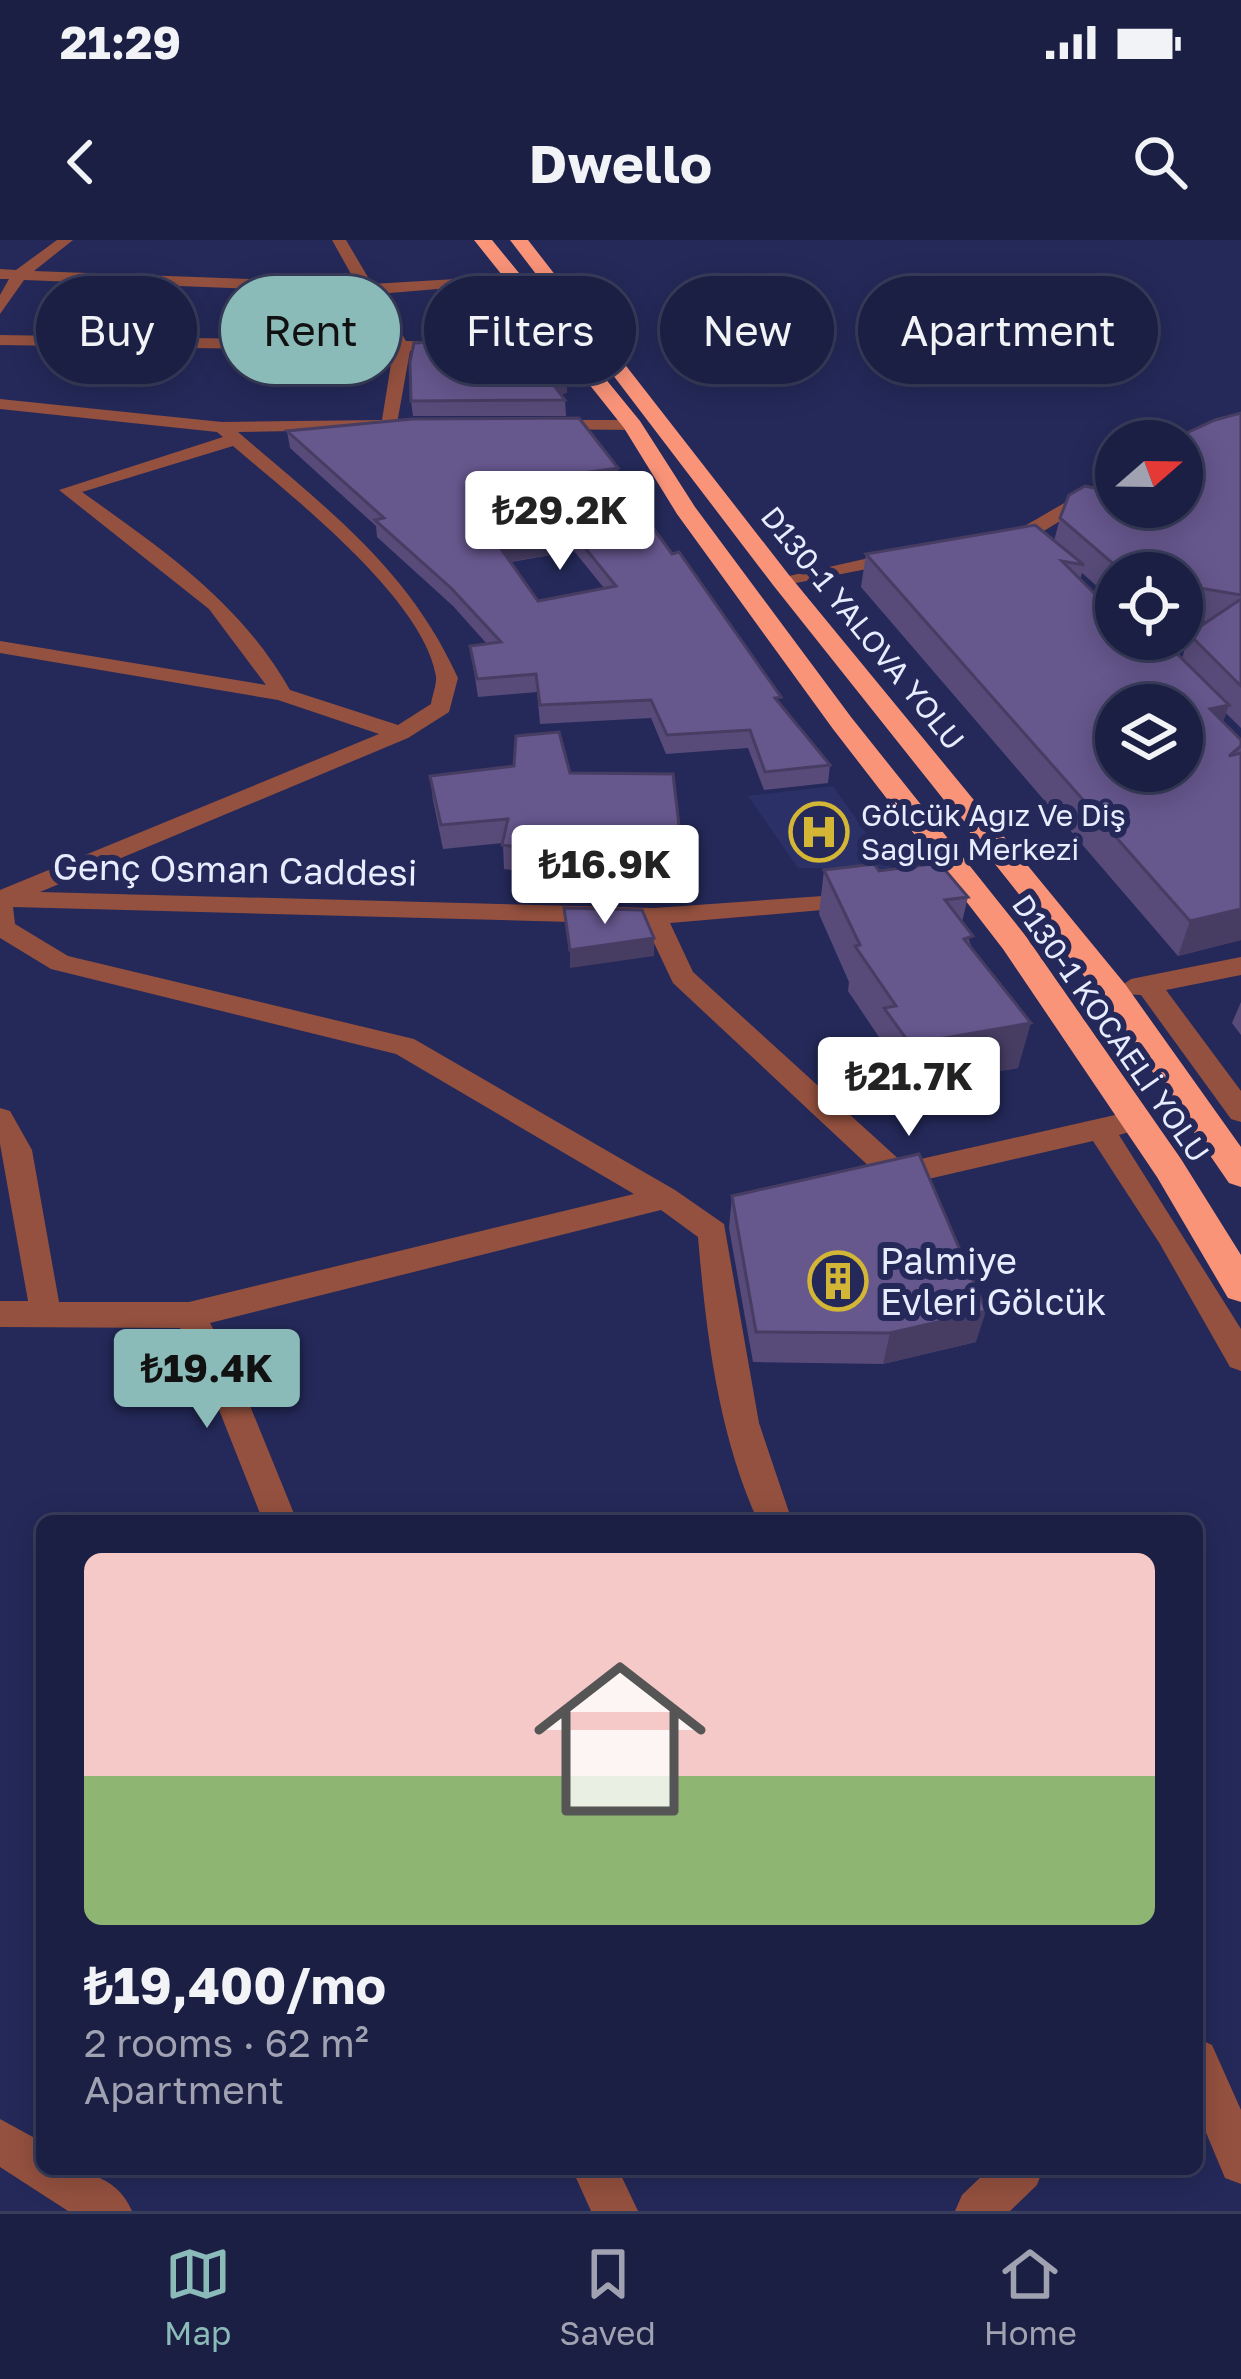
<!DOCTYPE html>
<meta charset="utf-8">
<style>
:root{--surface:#1b1f43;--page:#24274a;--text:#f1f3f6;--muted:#a0a2b2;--line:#393d5c;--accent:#8bbbb9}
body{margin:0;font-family:"Golos Text",sans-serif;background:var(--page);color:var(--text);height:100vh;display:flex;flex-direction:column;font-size:45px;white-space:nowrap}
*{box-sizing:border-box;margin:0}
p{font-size:39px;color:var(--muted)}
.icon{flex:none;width:66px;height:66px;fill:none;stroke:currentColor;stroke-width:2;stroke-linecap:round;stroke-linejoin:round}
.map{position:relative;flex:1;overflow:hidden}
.details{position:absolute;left:36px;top:1275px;width:1167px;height:660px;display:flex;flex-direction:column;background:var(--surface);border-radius:18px;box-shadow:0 6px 30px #0003,0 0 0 3px var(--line)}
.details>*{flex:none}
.hud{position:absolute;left:36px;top:36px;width:1170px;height:108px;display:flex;gap:24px}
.needle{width:78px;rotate:70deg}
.fabs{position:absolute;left:1095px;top:180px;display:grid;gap:24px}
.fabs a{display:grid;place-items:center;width:108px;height:108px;border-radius:50%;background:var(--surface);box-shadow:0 6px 30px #0003,0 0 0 3px var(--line);font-size:60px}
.price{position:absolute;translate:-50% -102px;padding:0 27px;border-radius:12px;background:#fff;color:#222;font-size:39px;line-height:78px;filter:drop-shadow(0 3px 6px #0008)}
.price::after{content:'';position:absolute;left:50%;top:72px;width:36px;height:27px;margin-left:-18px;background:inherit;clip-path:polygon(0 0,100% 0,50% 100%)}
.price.on{background:var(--accent);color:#111}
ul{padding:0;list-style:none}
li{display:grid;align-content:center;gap:24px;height:636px;padding:0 48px}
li+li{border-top:3px solid var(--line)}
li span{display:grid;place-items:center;height:372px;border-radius:18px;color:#555}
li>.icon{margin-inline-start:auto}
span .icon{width:216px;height:216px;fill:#fffc;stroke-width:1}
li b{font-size:51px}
.pill{padding:0 42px;border-radius:54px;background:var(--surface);box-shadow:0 6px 30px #0003,0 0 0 3px var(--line);font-size:42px;line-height:108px}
.pill.on{background:var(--accent);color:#111}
.status{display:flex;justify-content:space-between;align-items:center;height:84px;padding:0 60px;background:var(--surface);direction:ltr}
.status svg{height:33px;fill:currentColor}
header{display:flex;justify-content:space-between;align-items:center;height:156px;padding:0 48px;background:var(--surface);font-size:54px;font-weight:700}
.tab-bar{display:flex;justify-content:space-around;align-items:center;height:168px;border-top:3px solid var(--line);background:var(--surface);font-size:33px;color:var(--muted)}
.tab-bar a{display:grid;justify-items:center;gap:6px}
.tab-bar .on{color:var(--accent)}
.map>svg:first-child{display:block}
.built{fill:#2b3067}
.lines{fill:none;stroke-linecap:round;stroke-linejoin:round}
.street{fill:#95513f;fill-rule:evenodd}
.highway{fill:#f99479;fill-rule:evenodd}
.wall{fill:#584b79;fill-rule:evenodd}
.shaded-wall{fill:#473d63}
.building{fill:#66578d;stroke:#473d63;stroke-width:3;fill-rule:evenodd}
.labels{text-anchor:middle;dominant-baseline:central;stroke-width:12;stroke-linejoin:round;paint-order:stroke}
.far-street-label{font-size:30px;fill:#e8ecff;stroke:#242959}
.far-poi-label{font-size:30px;fill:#e8ecff;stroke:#242959;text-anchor:start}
.street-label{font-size:36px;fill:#e8ecff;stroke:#242959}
.poi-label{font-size:36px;fill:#e8ecff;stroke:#242959;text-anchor:start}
</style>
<div class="status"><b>21:29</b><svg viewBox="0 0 49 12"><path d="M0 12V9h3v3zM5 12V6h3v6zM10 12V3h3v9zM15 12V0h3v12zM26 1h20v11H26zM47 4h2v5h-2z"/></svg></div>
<header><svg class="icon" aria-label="back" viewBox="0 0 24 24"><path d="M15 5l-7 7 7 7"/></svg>Dwello<svg class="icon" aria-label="search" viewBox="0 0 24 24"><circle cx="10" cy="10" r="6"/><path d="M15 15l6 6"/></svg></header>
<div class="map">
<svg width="1241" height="1971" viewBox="0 0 1241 1971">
<rect width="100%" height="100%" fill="#242959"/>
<path class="built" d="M 833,546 L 892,629 L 798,628 L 748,556 Z"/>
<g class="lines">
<path class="street" d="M 57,0 L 73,0 L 34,31 L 356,43 L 332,0 L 346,0 L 372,44 L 506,36 L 557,103 L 543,106 L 497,44 L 378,54 L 406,101 L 450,102 L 458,107 L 450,112 L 410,111 L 396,189 L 238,192 C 327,269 408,328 458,438 L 449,472 L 408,498 L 40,652 L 654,668 L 866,653 L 869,659 L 857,667 L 670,683 L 693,732 L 903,923 L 1137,870 L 1147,873 L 1151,880 L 1147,887 L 1119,895 L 1241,1089 L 1241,1131 L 1230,1127 L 1160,1004 L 1093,901 L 885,949 L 875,946 L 870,938 L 874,931 L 673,743 L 645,684 L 13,667 L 15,684 L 68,716 L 414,799 L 675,950 L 724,984 L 759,1183 L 792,1281 L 758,1281 C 718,1194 706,1092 698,997 L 661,970 L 210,1083 L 235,1129 L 297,1281 L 263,1281 L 204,1132 L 180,1088 L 0,1087 L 0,1061 L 28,1061 L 0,904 L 0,868 L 10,871 L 32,910 L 59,1062 L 189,1062 L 634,954 L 396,814 L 51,729 L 0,698 L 0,650 L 379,494 L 278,460 L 0,413 L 0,401 L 266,445 L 209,369 L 59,250 L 223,197 L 217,192 L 0,169 L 0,159 L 222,182 L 382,180 L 393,111 L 0,105 L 0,95 L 389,101 L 362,53 L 24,40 L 0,74 L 0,55 L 9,39 L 0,39 L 0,29 L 16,30 ZM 233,206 C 291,256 423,358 436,436 C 437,444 432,456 431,464 L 398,485 L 290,450 C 240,362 162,309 82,252 Z
M 546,180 L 633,180 L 642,185 L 633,190 L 540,189 L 540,181 Z
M 1116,233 L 1116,247 L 1029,300 L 1000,306 L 990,300 L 1016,291 Z
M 900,311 L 907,313 L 907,321 L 781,346 L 771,340 Z
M 1241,717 L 1241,735 L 1166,750 L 1241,851 L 1241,882 L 1231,879 L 1141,755 L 1122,754 L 1118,748 L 1131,739 Z
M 1197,1798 L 1212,1805 L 1241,1870 L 1241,1944 L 1225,1938 L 1197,1871 Z
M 0,1879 L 42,1902 L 42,1929 C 78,1929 116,1933 132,1971 L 68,1971 L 0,1927 Z
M 572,1929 L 618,1929 L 638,1971 L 591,1971 Z
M 989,1929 L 1043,1929 L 1037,1945 L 1010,1971 L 955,1971 L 962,1955 Z"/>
<path class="highway" d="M 474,0 L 492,0 L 640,181 L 695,267 L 851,477 L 1025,695 L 1181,919 L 1241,1015 L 1241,1062 L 1228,1058 L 1157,937 L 1003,709 L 833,489 L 677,274 L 624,188 Z
M 510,0 L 528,0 L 789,335 L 1125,744 L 1241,907 L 1241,947 L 1229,943 L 1103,760 L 773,345 Z"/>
</g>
<path class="wall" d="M 566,138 L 567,153 L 561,154 L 565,160 L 566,176 L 413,176 L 411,161 Z
M 1241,173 L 1241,488 L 1226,473 L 1223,482 L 1241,500 L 1241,700 L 1178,716 L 861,347 L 866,314 L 1054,301 L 1060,278 L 1094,248 ZM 1082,333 L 1116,363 L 1116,333 L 1182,333 L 1182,377 L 1208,382 L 1189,394 L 1182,419 L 1156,415 L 1080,340 Z
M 287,191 L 618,228 L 618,246 L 587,250 L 614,291 L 780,465 L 830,525 L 828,543 L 764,550 L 748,508 L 666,514 L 651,478 L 540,484 L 537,452 L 478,457 L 470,406 L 487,404 L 453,366 L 377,297 L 376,286 L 290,208 ZM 574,311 L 604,348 L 538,361 L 511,322 Z
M 430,536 L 682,611 L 681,635 L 631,636 L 632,663 L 562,661 L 558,636 L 504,629 L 503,603 L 443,609 L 433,560 Z
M 824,630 L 879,631 L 968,657 L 962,682 L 1018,828 L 902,848 L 876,813 L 879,797 L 848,751 L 849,742 L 819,674 Z
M 1241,762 L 1241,795 L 1232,783 Z
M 732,956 L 976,1102 L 883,1124 L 753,1122 L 729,988 Z"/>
<path class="shaded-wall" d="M 566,138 L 567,153 L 551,156 L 550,140 Z
M 618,228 L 618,246 L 577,252 L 577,234 Z
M 573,293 L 574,311 L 500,323 L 499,306 Z
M 1229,465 L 1217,499 L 1210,469 Z
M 1241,669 L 1241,700 L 1178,716 L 1190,681 Z
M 654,698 L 654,716 L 570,728 L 570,710 Z
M 1031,783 L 1018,828 L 902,848 L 910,804 Z
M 986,1071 L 976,1102 L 883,1124 L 890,1093 Z"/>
<path class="building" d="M 522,97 L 566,138 L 550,140 L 565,160 L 411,161 L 410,122 L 414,103 Z
M 1241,173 L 1241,355 L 1182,345 L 1182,333 L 1124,333 L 1060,278 L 1069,255 L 1085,246 L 1094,248 L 1098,238 L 1116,227 L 1116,267 L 1182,267 L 1182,201 L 1169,201 L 1215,180 Z
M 579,178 L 618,228 L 577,234 L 614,291 L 651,285 L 672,314 L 679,312 L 781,457 L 775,458 L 830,525 L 765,532 L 750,490 L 667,495 L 651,460 L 540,465 L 536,434 L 477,439 L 470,406 L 501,402 L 451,348 L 375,280 L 384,278 L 287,191 L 412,179 ZM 573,293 L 616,346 L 538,361 L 499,306 Z
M 1035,285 L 1084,325 L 1062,321 L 1116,375 L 1116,399 L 1140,399 L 1156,415 L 1169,406 L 1229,465 L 1210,469 L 1241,500 L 1241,506 L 1229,516 L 1241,513 L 1241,669 L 1190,681 L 866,314 ZM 1116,465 L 1182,465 L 1182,531 L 1116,531 Z
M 1241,359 L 1241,446 L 1189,394 Z
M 559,492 L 570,533 L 673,534 L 682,611 L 620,611 L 632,639 L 561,637 L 557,612 L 502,605 L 508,579 L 441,585 L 430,536 L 514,526 L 516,496 Z
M 939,623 L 968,657 L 945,660 L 973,696 L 964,699 L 1031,783 L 910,804 L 884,768 L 896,766 L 855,706 L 860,705 L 824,630 L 874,624 L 879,631 Z
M 564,668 L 642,670 L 654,698 L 570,710 Z
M 919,914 L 986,1071 L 890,1093 L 756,1092 L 732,956 Z"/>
<defs>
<symbol id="hospital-ring" viewBox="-11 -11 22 22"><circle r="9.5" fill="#242959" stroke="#d3b635" stroke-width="1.5"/><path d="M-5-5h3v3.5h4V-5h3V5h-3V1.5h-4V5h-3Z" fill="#d3b635"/></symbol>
<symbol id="building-ring" viewBox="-11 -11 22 22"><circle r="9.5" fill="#242959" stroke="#d3b635" stroke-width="1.5"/><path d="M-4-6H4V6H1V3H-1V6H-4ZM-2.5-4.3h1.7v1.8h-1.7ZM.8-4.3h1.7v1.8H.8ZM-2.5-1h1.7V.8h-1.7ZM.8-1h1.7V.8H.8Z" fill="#d3b635"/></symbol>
</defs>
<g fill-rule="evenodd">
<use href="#hospital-ring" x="786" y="559" width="66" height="66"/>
<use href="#building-ring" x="805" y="1008" width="66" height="66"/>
</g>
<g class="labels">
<g class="far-street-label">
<text transform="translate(863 388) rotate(51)">D130-1 YALOVA YOLU</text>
<text transform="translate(1111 788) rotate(55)">D130-1 KOCAELİ YOLU</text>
</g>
<g class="far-poi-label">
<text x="861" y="575">Gölcük Ağız Ve Diş<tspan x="861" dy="34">Sağlığı Merkezi</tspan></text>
</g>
<g class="street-label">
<text transform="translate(235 629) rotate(1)">Genç Osman Caddesi</text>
</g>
<g class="poi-label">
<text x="880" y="1020">Palmiye<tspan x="880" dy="41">Evleri Gölcük</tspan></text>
</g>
</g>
</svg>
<div class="fabs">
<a><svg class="needle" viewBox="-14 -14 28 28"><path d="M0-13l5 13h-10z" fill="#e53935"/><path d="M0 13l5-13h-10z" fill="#a0a2b2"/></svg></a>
<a><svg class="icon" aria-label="locate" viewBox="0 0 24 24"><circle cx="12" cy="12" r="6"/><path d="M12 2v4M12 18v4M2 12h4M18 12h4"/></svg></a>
<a><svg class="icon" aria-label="layers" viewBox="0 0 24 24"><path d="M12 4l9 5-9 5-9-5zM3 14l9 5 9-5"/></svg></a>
</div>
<b class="price" style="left:560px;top:333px">₺29.2K</b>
<b class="price" style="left:605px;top:687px">₺16.9K</b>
<b class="price" style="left:909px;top:899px">₺21.7K</b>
<b class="price on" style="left:207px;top:1191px">₺19.4K</b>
<div class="hud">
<a class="pill">Buy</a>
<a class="pill on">Rent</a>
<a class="pill">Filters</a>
<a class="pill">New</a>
<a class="pill">Apartment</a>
</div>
<section class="details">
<ul>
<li><span style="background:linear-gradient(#f6c9c9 60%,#8fb573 0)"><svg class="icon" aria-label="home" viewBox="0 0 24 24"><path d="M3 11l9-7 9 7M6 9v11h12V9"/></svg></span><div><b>₺19,400/mo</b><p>2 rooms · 62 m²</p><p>Apartment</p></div></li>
</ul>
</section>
</div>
<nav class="tab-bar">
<a class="on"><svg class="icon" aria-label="map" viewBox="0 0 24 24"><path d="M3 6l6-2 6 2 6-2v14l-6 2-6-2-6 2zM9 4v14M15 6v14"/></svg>Map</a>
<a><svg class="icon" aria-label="saved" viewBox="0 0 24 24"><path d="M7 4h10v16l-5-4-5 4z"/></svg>Saved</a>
<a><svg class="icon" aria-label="home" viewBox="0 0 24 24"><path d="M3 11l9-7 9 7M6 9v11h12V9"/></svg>Home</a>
</nav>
